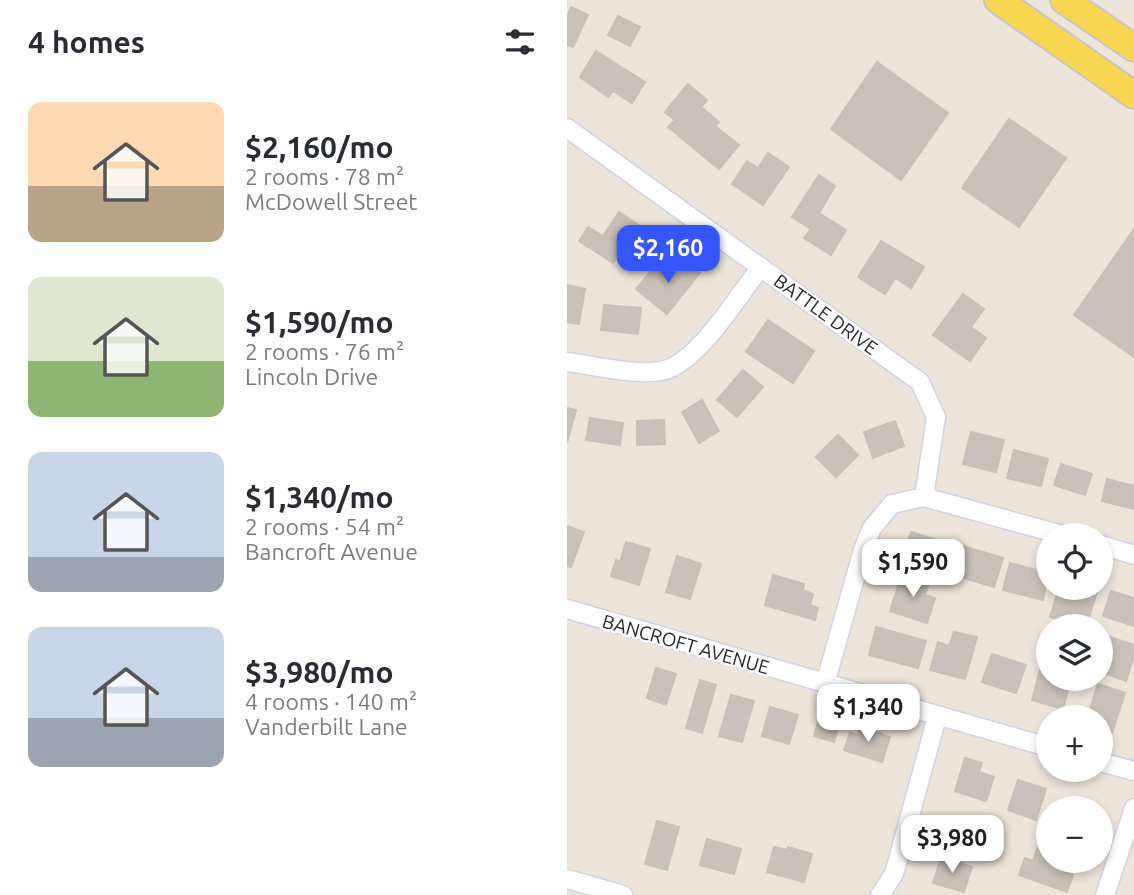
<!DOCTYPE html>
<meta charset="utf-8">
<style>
:root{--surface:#fff;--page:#f7f7f7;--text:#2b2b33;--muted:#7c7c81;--accent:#3555ff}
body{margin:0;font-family:Ubuntu,sans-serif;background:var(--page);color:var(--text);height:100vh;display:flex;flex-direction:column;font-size:26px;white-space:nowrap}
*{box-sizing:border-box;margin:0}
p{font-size:23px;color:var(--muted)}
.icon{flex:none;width:38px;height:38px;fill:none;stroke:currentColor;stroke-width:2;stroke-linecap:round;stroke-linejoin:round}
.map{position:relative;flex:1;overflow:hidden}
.sheet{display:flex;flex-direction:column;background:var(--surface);width:567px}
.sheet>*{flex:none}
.buttons{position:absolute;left:469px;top:523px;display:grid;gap:14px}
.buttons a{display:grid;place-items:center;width:77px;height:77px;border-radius:50%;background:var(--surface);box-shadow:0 4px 10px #0003;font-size:35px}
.price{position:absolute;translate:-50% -60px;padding:0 16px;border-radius:14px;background:#fff;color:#222;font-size:23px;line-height:46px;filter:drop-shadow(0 2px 4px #0008)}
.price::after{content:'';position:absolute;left:50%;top:42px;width:21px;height:16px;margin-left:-10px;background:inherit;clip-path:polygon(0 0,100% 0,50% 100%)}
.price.on{background:var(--accent);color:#fff}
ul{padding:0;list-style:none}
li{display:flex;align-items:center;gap:21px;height:175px;padding:0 28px}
li span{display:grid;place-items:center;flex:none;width:196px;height:140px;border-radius:14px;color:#555}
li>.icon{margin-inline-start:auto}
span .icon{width:84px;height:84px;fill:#fffc;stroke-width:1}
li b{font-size:30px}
h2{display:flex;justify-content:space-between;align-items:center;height:84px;padding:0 28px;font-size:30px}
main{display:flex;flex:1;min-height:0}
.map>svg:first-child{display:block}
.building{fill:#c8c2ba;stroke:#c8c1b4;stroke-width:2}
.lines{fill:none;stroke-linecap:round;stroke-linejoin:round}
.street-casing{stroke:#cfd3e4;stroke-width:21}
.primary-casing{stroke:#c7c7c7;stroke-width:30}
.street{stroke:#fff;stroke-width:18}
.primary{stroke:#fad752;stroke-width:26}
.labels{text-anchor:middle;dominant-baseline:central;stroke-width:5;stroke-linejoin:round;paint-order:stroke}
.street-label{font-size:19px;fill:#292929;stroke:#fff}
</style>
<main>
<section class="sheet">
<h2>4 homes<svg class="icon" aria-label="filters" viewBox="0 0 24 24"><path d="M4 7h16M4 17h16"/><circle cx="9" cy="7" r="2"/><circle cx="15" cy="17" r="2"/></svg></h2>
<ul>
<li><span style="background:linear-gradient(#ffd9b3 60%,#b9a48a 0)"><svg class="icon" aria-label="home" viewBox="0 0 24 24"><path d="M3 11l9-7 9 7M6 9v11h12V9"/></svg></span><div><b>$2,160/mo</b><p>2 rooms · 78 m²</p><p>McDowell Street</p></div></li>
<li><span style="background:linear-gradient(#dfe7d0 60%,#8fb573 0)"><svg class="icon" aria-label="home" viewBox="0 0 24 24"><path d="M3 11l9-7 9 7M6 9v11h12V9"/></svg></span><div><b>$1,590/mo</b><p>2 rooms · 76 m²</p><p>Lincoln Drive</p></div></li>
<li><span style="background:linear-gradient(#c9d6e8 75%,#9aa5b1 0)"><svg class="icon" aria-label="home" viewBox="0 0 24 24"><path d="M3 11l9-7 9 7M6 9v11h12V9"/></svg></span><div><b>$1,340/mo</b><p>2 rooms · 54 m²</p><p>Bancroft Avenue</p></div></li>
<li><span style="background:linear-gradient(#c9d6e8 65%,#9aa5b1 0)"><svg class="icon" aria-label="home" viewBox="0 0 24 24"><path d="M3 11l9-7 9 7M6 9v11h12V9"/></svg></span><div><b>$3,980/mo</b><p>4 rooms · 140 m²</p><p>Vanderbilt Lane</p></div></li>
</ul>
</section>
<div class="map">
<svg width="567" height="895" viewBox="0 0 567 895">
<rect width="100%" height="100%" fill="#ede5da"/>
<path class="building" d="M 4,7 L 21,15 L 6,47 L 0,45 L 0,17 Z
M 51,16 L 73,27 L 63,46 L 41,35 Z
M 29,51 L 78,82 L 65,103 L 46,91 L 41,97 L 13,77 Z
M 310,62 L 381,113 L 334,180 L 264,129 Z
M 121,84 L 140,100 L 134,107 L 152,122 L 148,126 L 172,145 L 152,169 L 101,127 L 108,120 L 98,112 Z
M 442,119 L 499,158 L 452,227 L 395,188 Z
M 201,153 L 222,167 L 196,205 L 165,184 L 180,161 L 191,168 Z
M 252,175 L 268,186 L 252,213 L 279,230 L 264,255 L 237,238 L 244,229 L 225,217 Z
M 52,212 L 85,234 L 71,255 L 57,247 L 46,263 L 12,241 L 21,227 L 36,236 Z
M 567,229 L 567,357 L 507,315 Z
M 314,241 L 357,267 L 344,288 L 328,278 L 318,294 L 291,277 Z
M 113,257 L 133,273 L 100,314 L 69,289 L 89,265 L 100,274 Z
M 0,285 L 18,289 L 12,324 L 0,322 Z
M 396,294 L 417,309 L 404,327 L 419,338 L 403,361 L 366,335 Z
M 37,305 L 74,308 L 71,334 L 34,330 Z
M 201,320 L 247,351 L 226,383 L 179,352 Z
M 176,370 L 196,387 L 170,417 L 150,400 Z
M 135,400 L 152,431 L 132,443 L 115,412 Z
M 0,408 L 9,410 L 0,443 Z
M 23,418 L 56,423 L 53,445 L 19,440 Z
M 97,420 L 98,444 L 70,445 L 70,421 Z
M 328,421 L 337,446 L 306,458 L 297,432 Z
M 404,432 L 437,440 L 429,472 L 396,464 Z
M 271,435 L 291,455 L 269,477 L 249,457 Z
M 447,450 L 481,459 L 474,486 L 440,478 Z
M 494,464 L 525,474 L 518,495 L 487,485 Z
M 540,479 L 567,486 L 567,509 L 535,501 Z
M 0,526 L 17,532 L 4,567 L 0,566 Z
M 344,532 L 389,546 L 380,572 L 335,558 Z
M 59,542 L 83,549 L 72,585 L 44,576 L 49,560 L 53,562 Z
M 396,546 L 436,558 L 427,587 L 387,575 Z
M 110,556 L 134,564 L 123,599 L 99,592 Z
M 443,563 L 481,573 L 476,600 L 436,590 Z
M 335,574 L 362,583 L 358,595 L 368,598 L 360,623 L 323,611 Z
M 206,575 L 237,584 L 236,590 L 246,594 L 243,605 L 251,608 L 248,620 L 198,605 Z
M 492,588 L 531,589 L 519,626 L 483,617 Z
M 544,591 L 567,598 L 567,626 L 536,616 Z
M 309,627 L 359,641 L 351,668 L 302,655 Z
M 387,632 L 410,637 L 398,679 L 363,670 L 371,642 L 382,646 Z
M 540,636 L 567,645 L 567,656 L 559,681 L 534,672 L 534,656 Z
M 425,654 L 459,665 L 449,693 L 415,682 Z
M 476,659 L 481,660 L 481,679 L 504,679 L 496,709 L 465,700 Z
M 89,668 L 109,674 L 99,705 L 80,698 Z
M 133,680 L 149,685 L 135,733 L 119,728 Z
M 531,684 L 558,693 L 545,733 L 534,729 L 534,718 L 520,718 Z
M 164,695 L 187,701 L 175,742 L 152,736 Z
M 203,707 L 231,715 L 222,744 L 195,736 Z
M 251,721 L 271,727 L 267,742 L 247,736 Z
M 293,727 L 323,737 L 315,762 L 277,750 L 283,733 L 291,735 Z
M 398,758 L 415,763 L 412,772 L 427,777 L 419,801 L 388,791 Z
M 451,780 L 479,789 L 469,820 L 441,810 Z
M 499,801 L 523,808 L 496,808 Z
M 384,818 L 409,826 L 403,849 L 378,841 Z
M 90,821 L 112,827 L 100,870 L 78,864 Z
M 140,839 L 174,849 L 167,874 L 133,865 Z
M 207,847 L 221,850 L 221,847 L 245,854 L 237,882 L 200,872 Z
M 470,848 L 481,852 L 481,861 L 504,861 L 500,873 L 506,875 L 500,892 L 452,875 L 458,858 L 466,861 Z
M 374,858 L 405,867 L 397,892 L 366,883 Z"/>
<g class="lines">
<defs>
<path id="street" d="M 0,128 L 353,382 L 369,417 L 357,497
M 0,362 C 26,365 77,378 101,369 C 135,356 171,296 194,267
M 534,545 L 567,555
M 0,609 L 481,747
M 258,684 L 296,550 L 305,528 L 325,504 L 357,497 L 499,536
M 534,762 L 567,771
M 0,879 L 56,895
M 313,895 L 327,874 L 370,717
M 538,895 L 567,808"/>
<path id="primary" d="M 431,0 L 567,95
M 497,0 L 567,48"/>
</defs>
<use href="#street" class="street-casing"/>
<use href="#primary" class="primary-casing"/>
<use href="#street" class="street"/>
<use href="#primary" class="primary"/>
</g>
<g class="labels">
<g class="street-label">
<text transform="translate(259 314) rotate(36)">BATTLE DRIVE</text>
<text transform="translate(119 644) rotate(16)">BANCROFT AVENUE</text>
</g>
</g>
</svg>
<div class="buttons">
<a><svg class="icon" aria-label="locate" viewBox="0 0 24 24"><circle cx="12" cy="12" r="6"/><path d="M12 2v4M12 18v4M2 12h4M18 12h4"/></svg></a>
<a><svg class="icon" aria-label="layers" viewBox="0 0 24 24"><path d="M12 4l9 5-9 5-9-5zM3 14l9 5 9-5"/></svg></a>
<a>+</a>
<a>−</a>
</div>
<b class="price on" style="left:101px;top:285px">$2,160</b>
<b class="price" style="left:346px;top:599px">$1,590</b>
<b class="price" style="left:301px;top:744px">$1,340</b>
<b class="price" style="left:385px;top:875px">$3,980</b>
</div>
</main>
